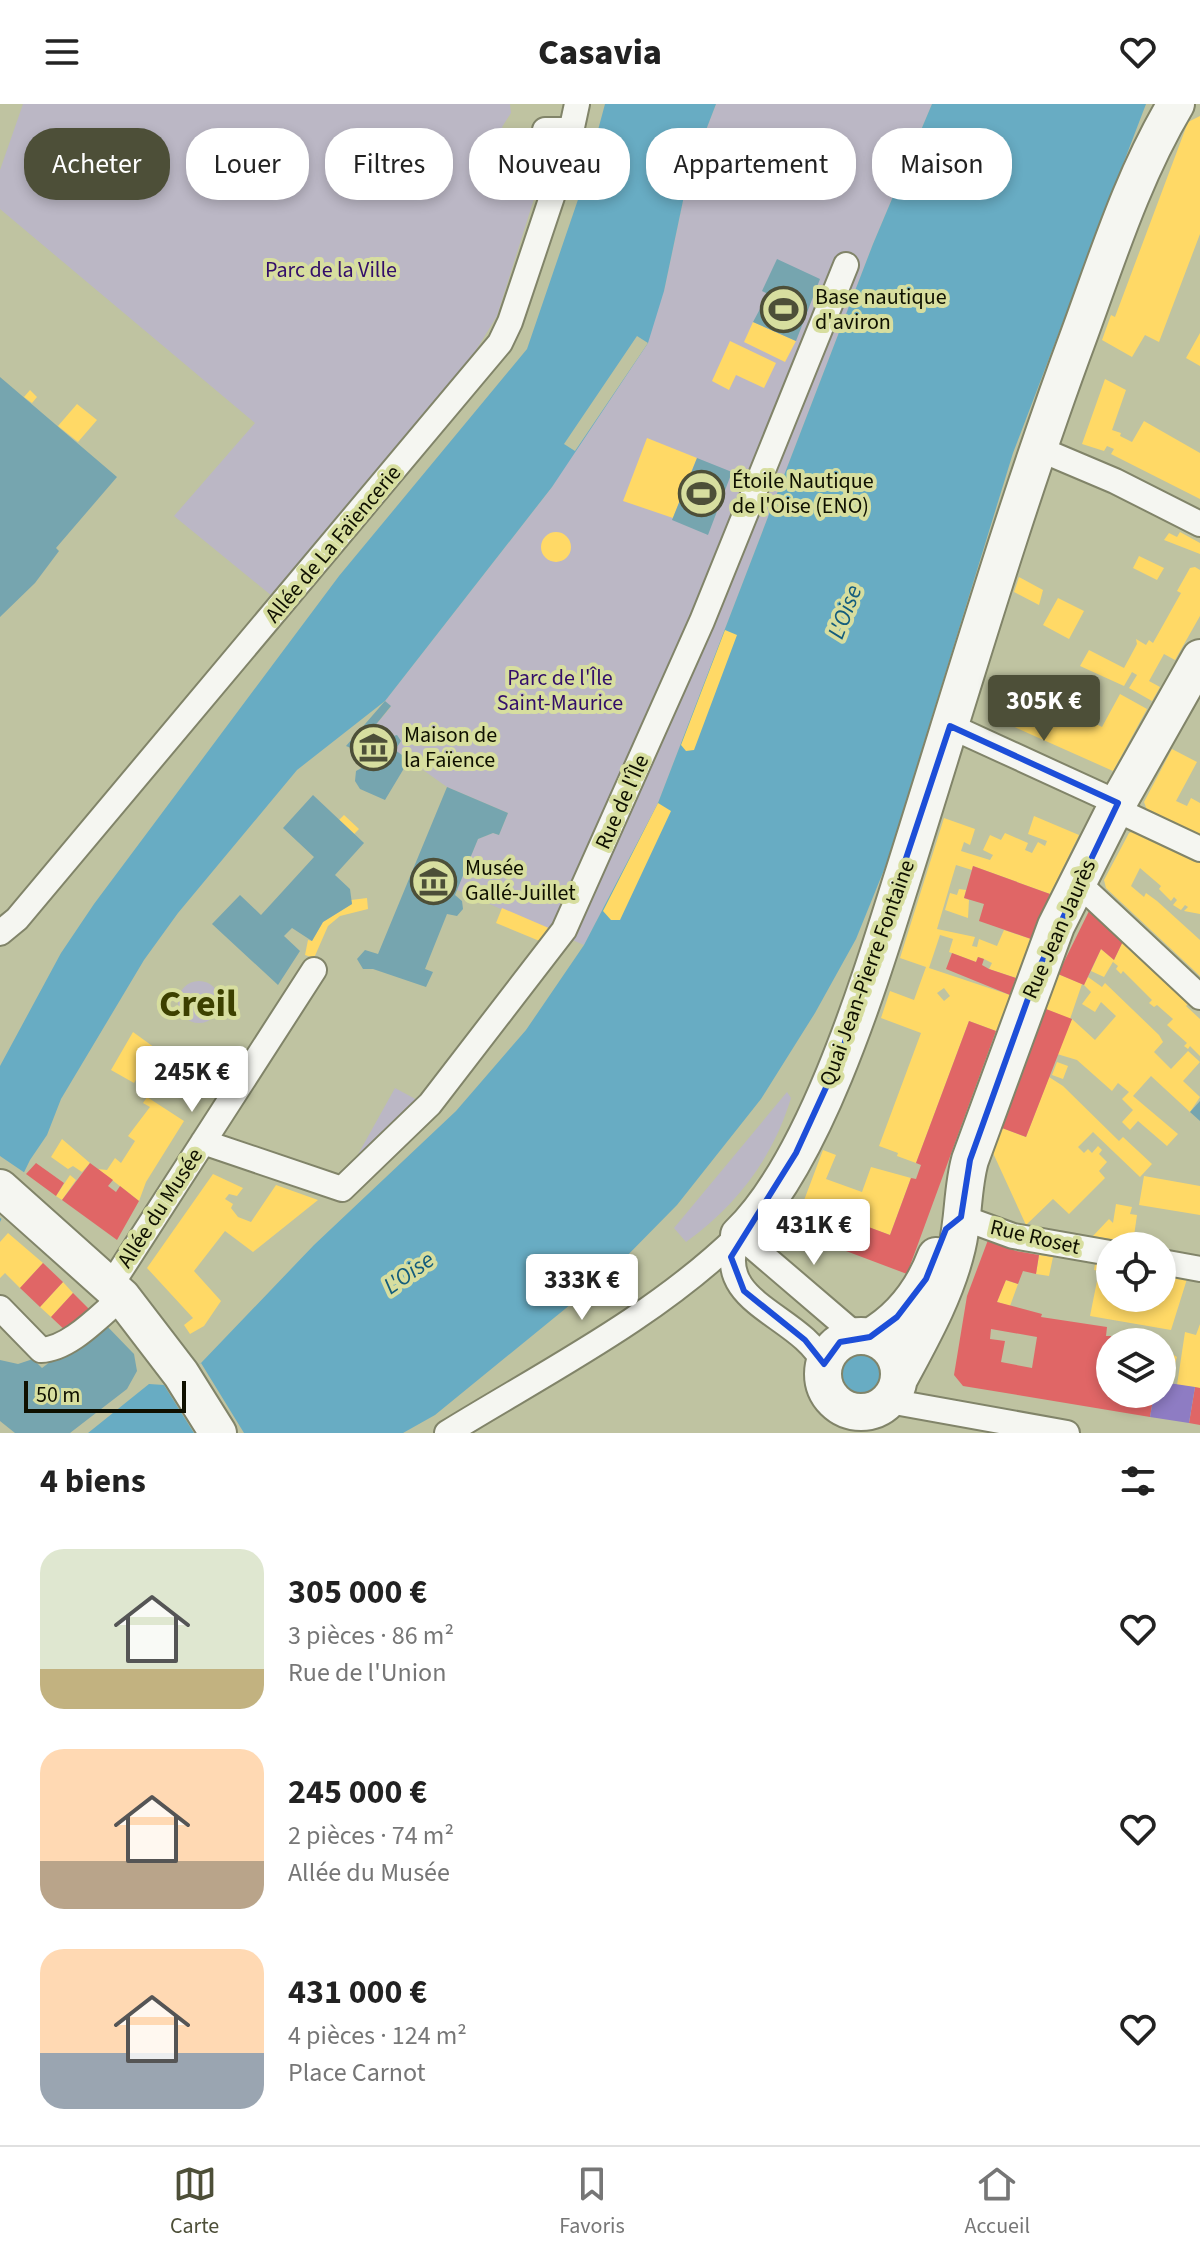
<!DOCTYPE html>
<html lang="fr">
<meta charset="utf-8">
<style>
:root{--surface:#fff;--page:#f2f2f2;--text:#222;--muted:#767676;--line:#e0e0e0;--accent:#4d4f38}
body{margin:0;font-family:"Source Sans 3",sans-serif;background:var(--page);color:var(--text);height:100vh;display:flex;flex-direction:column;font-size:30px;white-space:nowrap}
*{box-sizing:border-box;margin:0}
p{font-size:26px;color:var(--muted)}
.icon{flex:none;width:44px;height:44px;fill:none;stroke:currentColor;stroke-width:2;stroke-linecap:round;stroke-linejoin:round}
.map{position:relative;height:1329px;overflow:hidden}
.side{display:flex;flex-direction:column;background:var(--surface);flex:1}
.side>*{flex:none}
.hud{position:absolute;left:24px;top:24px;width:1152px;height:72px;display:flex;gap:16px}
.buttons{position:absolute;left:1096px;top:1128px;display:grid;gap:16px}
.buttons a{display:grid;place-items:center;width:80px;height:80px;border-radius:50%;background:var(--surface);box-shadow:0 4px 12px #0003;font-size:40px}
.scale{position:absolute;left:24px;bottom:20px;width:162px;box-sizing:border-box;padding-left:8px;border:4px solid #0f1000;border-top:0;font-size:22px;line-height:28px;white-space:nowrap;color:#0f1000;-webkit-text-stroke:6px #d7de9f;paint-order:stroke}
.price{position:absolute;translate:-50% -68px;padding:0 18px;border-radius:8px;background:#fff;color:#222;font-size:26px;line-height:52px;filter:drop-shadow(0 2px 4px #0008)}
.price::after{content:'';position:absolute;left:50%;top:48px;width:24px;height:18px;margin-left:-12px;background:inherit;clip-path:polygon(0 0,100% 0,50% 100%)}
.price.active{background:var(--accent);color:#fff}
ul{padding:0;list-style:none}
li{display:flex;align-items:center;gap:24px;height:200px;padding:0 40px}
li span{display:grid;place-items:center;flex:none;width:224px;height:160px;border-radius:24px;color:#555}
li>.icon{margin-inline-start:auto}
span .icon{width:96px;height:96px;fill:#fffc;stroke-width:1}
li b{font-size:34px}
h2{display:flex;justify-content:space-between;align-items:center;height:96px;padding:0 40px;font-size:34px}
.chip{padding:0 28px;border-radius:32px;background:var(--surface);box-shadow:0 4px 12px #0003;font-size:28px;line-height:72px}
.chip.active{background:var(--accent);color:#fff}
header{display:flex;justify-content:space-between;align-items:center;height:104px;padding:0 40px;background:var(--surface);font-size:36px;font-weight:800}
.tab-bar{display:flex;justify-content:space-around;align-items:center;height:112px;border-top:2px solid var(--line);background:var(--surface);font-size:22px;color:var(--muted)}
.tab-bar a{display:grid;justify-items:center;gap:4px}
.tab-bar .active{color:var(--accent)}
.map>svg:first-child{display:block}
.green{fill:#bbb7c5}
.water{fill:#68acc3}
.pier{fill:#bfc3a1}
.homes{fill:#ffd966;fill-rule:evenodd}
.shops{fill:#e06666;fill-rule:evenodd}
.offices{fill:#8e7cc3}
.public{fill:#76a5af}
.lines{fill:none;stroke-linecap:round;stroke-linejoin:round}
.street-casing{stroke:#818469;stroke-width:28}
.secondary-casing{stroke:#818469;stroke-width:40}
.street{stroke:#f5f6f1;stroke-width:24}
.secondary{stroke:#f5f6f1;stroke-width:36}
.marked{fill:none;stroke:#1d4ed8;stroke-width:6;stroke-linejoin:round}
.labels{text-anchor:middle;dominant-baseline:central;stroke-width:8;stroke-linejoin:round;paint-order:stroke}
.park-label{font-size:22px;fill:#330e6a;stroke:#d7de9f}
.poi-label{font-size:22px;fill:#0f1000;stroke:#d7de9f;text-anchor:start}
.street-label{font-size:22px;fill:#0f1000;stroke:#d7de9f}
.water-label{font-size:24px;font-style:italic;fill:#135c7c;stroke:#d7de9f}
.town-label{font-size:38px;font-weight:bold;fill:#3c4000;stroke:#d7de9f}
</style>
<header><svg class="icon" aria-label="menu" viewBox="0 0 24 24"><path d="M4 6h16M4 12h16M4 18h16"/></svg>Casavia<svg class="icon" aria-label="heart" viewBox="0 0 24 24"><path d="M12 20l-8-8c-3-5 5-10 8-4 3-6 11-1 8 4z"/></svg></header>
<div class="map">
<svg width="1200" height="1329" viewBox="0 0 1200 1329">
<rect width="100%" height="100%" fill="#bfc3a1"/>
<path class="green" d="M 23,0 L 510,0 L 511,9 L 502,23 L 525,60 L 545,60 L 497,212 L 462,269 L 365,393 L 272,492 L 174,412 L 255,319 L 0,105 L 0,66 Z
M 716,0 L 932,0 L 873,140 L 658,699 L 584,841 L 457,786 L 478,735 L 493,729 L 499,731 L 508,709 L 447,683 L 395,646 L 401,637 L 397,631 L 379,636 L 369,629 L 391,603 L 385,597 L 552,383 L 664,187 L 688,73 Z
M178 898a21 21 0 1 1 42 0a21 21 0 1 1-42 0Z
M 395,984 L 419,997 L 351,1063 Z
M 787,988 L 791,994 C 773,1054 736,1102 686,1138 L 674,1124 Z"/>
<path class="water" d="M 605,0 L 716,0 L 688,73 L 664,187 L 648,239 L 552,383 L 385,597 L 297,666 L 178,809 L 144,856 L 61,995 L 47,1031 L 30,1056 L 0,1118 L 0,962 L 61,849 L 94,800 L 339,472 L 527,245 L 584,78 Z
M 932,0 L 1146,0 L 1013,349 L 888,756 L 856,835 L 815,909 L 761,995 L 677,1101 L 614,1165 L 435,1311 L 403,1329 L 88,1329 L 149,1280 L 164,1281 L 201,1259 L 314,1141 L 456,1007 L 526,926 L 584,841 L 658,699 L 873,140 Z
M842 1271a20 20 0 1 1 40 0a20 20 0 1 1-40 0Z"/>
<path class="pier" d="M 637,232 L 648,239 L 575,347 L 564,340 Z
M 0,1052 L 25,1069 L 2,1115 L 0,1114 Z
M 201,1259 L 244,1329 L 194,1329 L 164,1281 Z"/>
<path class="homes" d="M 1200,12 L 1200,130 L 1159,238 L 1145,231 L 1132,253 L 1102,236 L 1111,211 L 1115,213 L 1188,18 Z
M 753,218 L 796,237 L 785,258 L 744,238 Z
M 1200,229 L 1200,262 L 1186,254 Z
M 730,237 L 776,259 L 764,284 L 736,271 L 729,286 L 712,277 Z
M 1105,275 L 1126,286 L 1112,326 L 1121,329 L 1120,332 L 1132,338 L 1144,317 L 1200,349 L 1200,395 L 1111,350 L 1114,345 L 1107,342 L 1104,347 L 1082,340 Z
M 30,286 L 37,293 L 32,299 L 24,293 Z
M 77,300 L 97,316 L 78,338 L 58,322 Z
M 647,334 L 697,354 L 673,414 L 623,397 Z
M 1180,428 L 1200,439 L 1200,450 L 1164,436 L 1169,429 L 1177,433 Z
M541 443a15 15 0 1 1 30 0a15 15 0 1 1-30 0Z
M 1139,452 L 1164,464 L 1157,476 L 1133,464 Z
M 1195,463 L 1200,466 L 1200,512 L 1175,556 L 1164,550 L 1149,577 L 1160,583 L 1152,597 L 1129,584 L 1137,571 L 1132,568 L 1124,582 L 1080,562 L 1089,546 L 1124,564 L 1137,540 L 1136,535 L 1146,541 L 1149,536 L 1153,539 L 1181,489 L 1177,487 L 1190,464 Z
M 1019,473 L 1043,486 L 1039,501 L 1014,488 Z
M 1058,494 L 1084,507 L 1069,535 L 1043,521 Z
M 725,526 L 737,531 L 694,646 L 686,647 L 681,641 Z
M 1004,573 L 1102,623 L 1120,590 L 1147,605 L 1113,667 L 990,612 Z
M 1172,645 L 1197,658 L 1176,697 L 1187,702 L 1191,694 L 1200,699 L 1200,733 L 1147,706 L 1144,698 Z
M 658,699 L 671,707 L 620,816 L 611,816 L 603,807 Z
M 344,711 L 359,725 L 354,730 L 339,716 Z
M 1034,712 L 1079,731 L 1050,790 L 973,762 L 972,766 L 956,761 L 937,825 L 975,833 L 972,842 L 977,843 L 979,835 L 997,842 L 1004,826 L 1031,835 L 1016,874 L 989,865 L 992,859 L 984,855 L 978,853 L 976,858 L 949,848 L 953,835 L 940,831 L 929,864 L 1010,891 L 996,927 L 969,917 L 916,1059 L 897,1052 L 898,1049 L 879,1042 L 921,929 L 881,914 L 890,887 L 914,896 L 926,863 L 900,854 L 944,714 L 975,725 L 970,741 L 964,738 L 961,747 L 990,756 L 993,751 L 983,746 L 990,731 L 1001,736 L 1005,729 L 1028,739 L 1025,746 L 1032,749 L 1038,738 L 1045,742 L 1047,737 L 1028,730 ZM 944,884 L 950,892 L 944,897 L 937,889 Z
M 1136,726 L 1200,758 L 1200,810 L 1184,807 L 1188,803 L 1185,801 L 1181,806 L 1173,801 L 1177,796 L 1174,793 L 1171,797 L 1159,785 L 1161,782 L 1140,764 L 1131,782 L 1144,793 L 1146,789 L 1157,797 L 1200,836 L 1200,872 L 1106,784 L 1104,776 L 1129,729 Z
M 959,785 L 966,786 L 964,794 L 969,796 L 968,814 L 945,806 L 950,789 L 957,791 Z
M 367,794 L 368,805 L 340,812 L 328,822 L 314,854 L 305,851 L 308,836 L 312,837 L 323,818 L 352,800 L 351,796 Z
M 502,804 L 551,825 L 542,838 L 496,819 Z
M 1125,833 L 1192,896 L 1186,902 L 1200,915 L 1200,952 L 1190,942 L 1188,945 L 1184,942 L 1187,939 L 1167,921 L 1173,915 L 1157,901 L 1154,903 L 1149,899 L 1152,896 L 1123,867 L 1121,870 L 1116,865 L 1118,862 L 1113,858 Z
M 1101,845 L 1114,856 L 1104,873 L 1091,867 Z
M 1058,870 L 1082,880 L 1070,915 L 1046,905 Z
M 1088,873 L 1102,883 L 1105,879 L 1159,931 L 1163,938 L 1154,948 L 1171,965 L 1188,947 L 1200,958 L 1183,977 L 1200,993 L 1190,1008 L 1151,972 L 1133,992 L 1178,1030 L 1167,1042 L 1138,1017 L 1130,1026 L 1122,1018 L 1133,1006 L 1122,995 L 1129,988 L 1118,979 L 1112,987 L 1077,956 L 1057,950 L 1072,915 L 1095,936 L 1116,912 L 1101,898 L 1095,908 L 1082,900 L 1091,888 L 1084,881 Z
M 133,928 L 169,954 L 162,962 L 150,952 L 134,979 L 111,966 Z
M 1057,958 L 1068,962 L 1063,975 L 1052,971 Z
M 1049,973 L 1063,982 L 1119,1037 L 1123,1033 L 1152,1060 L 1140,1073 L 1093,1028 L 1078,1043 L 1084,1049 L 1088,1045 L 1092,1049 L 1098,1042 L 1102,1046 L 1099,1050 L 1107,1058 L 1099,1067 L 1105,1074 L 1069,1110 L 1053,1095 L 1026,1121 L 993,1049 L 1002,1024 L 1026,1033 Z
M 147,993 L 184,1017 L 146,1078 L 139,1097 L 98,1065 L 107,1066 L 115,1054 L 121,1059 L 135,1037 L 128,1032 L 150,1003 L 143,999 Z
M 62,1035 L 90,1059 L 82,1068 L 73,1062 L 68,1065 L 51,1053 Z
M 823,1046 L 836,1051 L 826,1075 L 862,1088 L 871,1063 L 911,1074 L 890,1131 L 803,1099 Z
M 213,1070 L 243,1084 L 237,1092 L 229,1090 L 225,1095 L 233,1100 L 231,1104 L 238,1113 L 251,1118 L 276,1081 L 318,1096 L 253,1148 L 225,1127 L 194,1167 L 221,1197 L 204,1222 L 190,1230 L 184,1221 L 193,1214 L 147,1164 Z
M 70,1071 L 76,1076 L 62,1096 L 56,1092 Z
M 1144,1072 L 1200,1082 L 1200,1111 L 1139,1101 Z
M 1116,1100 L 1132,1103 L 1130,1110 L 1137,1111 L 1133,1139 L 1093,1132 L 1109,1115 L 1113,1119 Z
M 8,1129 L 43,1159 L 20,1184 L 5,1169 L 0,1174 L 0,1138 Z
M 1039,1151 L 1053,1153 L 1049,1172 L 1036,1170 Z
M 1095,1160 L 1110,1162 L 1110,1194 L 1162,1194 L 1162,1171 L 1187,1175 L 1171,1226 L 1090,1212 L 1099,1167 L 1094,1166 Z
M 1005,1176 L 1018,1180 L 1010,1202 L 997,1198 Z
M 63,1178 L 73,1189 L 51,1213 L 40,1203 Z
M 1200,1220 L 1200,1284 L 1177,1281 L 1185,1228 L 1196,1231 Z
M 1166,1246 L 1177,1253 L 1170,1275 L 1173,1280 L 1162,1278 Z"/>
<path class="shops" d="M 973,762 L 1050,790 L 1031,835 L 979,817 L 984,800 L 964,794 Z
M 1097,806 L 1125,833 L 1114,856 L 1101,845 L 1084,881 L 1058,870 L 1089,807 Z
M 952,849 L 976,858 L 978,853 L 984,855 L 982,861 L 989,865 L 1016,874 L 1010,891 L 946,865 Z
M 1046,905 L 1072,915 L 1026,1033 L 1002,1024 Z
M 969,917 L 996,927 L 907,1170 L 785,1124 L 796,1096 L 890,1131 L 911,1074 L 916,1075 L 921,1061 L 916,1059 Z
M 36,1059 L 64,1079 L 56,1092 L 26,1070 Z
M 90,1059 L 113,1076 L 108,1082 L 116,1088 L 120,1082 L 139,1097 L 117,1136 L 62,1096 Z
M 988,1136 L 1016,1147 L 1039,1151 L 1036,1170 L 1023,1167 L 1018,1180 L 1006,1176 L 997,1198 L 1042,1210 L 1041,1213 L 1107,1223 L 1106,1232 L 1111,1232 L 1110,1290 L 1154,1290 L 1150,1313 L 963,1282 L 954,1271 L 967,1192 ZM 991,1225 L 1037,1233 L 1032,1264 L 1001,1258 L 1005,1237 L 990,1235 Z
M 43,1159 L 63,1178 L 40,1203 L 20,1184 Z
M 73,1189 L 94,1210 L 68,1229 L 51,1213 Z
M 1195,1283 L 1200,1284 L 1200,1321 L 1189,1319 Z"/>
<path class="offices" d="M 1162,1278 L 1195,1283 L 1189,1319 L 1150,1313 L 1154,1290 L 1162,1290 Z"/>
<path class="public" d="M 777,155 L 820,175 L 796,237 L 753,218 L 768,190 L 762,187 Z
M 0,273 L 117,373 L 56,444 L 59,447 L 35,479 L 0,513 Z
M 697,354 L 732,368 L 708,431 L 672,416 Z
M 385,597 L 391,602 L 369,629 L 379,636 L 397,631 L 401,637 L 395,646 L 409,656 L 385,696 L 360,685 L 355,677 L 356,667 L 367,661 L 371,652 L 346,642 Z
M 447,683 L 508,709 L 499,731 L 493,729 L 478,735 L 455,791 L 462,797 L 463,805 L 457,812 L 447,810 L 425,865 L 433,868 L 426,883 L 373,865 L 363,865 L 357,855 L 365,846 L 378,850 Z
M 313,691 L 364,739 L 335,771 L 350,785 L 352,800 L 323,818 L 312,837 L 292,824 L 284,832 L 300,847 L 278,881 L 212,820 L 240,791 L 261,811 L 314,753 L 283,724 Z
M 1200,997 L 1200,1017 L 1190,1008 Z
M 103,1218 L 134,1250 L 137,1267 L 127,1285 L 70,1329 L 15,1329 L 0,1317 L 0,1256 L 18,1260 L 33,1255 L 42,1264 Z"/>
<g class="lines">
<defs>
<path id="street" d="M 545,26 L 572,26
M 1037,344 L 1115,377 L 1200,420
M 950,622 L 1118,699
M 1115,705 L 1200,745
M 1077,778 L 1200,893
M 0,829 L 17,815 L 500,239 L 510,218 L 566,51 L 577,0
M 203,1038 L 342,1085 L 430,1000 L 564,826 L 702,517 L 846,161
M 961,1113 L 1013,1132 L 1110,1149
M 739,1131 L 857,1232
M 738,1134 C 710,1199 802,1211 824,1260
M 1162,1158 L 1200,1165
M 111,1181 L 314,866
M 0,1204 L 41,1246 C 70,1245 100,1211 122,1193
M 889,1297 L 1067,1329
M 447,1329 C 546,1268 655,1213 739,1131"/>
<path id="secondary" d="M 0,1084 L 122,1193 L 181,1270 L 218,1329
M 739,1131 C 815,1057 869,880 901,778 C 959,595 1012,411 1079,231 C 1108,152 1133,72 1176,0
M823 1270a38 38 0 1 1 76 0a38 38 0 1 1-76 0Z
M 870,1233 C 901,1215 923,1186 936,1152
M 899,1275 C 922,1232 946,1190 957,1143 C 964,1114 962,1085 970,1056 L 1056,822 L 1118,699 L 1200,554"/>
</defs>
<use href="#street" class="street-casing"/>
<use href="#secondary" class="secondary-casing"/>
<use href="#street" class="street"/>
<use href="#secondary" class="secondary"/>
</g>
<path class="marked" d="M 950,622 L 1118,699 L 1039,864 L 970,1056 L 961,1113 L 946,1125 L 926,1175 L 897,1213 L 870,1233 L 840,1238 L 824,1260 L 805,1236 L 744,1187 L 731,1153 L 796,1049 L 840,953 Z"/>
<defs>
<symbol id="stadium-ring" viewBox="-11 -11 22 22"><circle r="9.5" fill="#d7de9f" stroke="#4d4f38" stroke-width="1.5"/><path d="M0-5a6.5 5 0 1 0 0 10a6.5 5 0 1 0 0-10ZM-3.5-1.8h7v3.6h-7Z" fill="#4d4f38"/></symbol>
<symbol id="museum-ring" viewBox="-11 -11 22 22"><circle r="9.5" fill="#d7de9f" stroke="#4d4f38" stroke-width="1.5"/><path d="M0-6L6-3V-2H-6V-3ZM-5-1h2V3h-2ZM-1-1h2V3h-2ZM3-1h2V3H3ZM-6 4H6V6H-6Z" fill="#4d4f38"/></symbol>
</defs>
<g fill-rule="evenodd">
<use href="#stadium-ring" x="758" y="180" width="51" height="51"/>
<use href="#stadium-ring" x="676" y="364" width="51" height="51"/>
<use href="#museum-ring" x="348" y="618" width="51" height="51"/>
<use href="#museum-ring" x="408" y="752" width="51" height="51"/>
</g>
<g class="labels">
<g class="park-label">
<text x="331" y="166">Parc de la Ville</text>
<text x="560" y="574">Parc de l'Île<tspan x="560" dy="25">Saint-Maurice</tspan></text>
</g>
<g class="poi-label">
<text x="815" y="193">Base nautique<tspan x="815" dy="25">d'aviron</tspan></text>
<text x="732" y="377">Étoile Nautique<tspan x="732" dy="25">de l'Oise (ENO)</tspan></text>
<text x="404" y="631">Maison de<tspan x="404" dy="25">la Faïence</tspan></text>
<text x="465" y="764">Musée<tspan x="465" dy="25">Gallé-Juillet</tspan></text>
</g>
<g class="street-label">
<text transform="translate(333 440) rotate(-50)">Allée de La Faïencerie</text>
<text transform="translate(622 698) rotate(-66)">Rue de l'Île</text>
<text transform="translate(1059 825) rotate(-66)">Rue Jean Jaurès</text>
<text transform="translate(867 869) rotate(-70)">Quai Jean-Pierre Fontaine</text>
<text transform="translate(160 1104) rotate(-57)">Allée du Musée</text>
<text transform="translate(1035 1133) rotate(13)">Rue Roset</text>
</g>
<g class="water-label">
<text transform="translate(845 508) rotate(-69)">L'Oise</text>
<text transform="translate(409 1169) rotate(-35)">L'Oise</text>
</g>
<g class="town-label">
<text x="198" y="900">Creil</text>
</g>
</g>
</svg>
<div class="buttons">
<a><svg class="icon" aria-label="locate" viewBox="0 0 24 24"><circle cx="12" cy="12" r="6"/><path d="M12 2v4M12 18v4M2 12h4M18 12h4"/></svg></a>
<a><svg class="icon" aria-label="layers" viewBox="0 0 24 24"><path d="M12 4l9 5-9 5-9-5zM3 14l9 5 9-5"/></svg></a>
</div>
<div class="scale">50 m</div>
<b class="price active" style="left:1044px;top:639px">305K €</b>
<b class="price" style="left:192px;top:1010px">245K €</b>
<b class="price" style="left:814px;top:1163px">431K €</b>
<b class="price" style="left:582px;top:1218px">333K €</b>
<div class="hud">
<a class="chip active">Acheter</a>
<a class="chip">Louer</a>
<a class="chip">Filtres</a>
<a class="chip">Nouveau</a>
<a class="chip">Appartement</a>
<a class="chip">Maison</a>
</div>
</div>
<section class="side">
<h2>4 biens<svg class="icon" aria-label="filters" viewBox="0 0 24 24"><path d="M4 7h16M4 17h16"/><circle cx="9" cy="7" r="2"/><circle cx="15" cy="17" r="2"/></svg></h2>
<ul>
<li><span style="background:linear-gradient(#dfe7d0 75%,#c2b280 0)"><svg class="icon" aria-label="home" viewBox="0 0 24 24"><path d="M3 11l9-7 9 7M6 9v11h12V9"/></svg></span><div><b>305 000 €</b><p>3 pièces · 86 m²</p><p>Rue de l'Union</p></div><svg class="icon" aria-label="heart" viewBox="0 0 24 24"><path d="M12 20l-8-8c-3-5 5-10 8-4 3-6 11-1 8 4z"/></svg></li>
<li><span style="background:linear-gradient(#ffd9b3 70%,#b9a48a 0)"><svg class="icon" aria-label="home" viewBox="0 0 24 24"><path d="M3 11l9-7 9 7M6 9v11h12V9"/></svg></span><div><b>245 000 €</b><p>2 pièces · 74 m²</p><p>Allée du Musée</p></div><svg class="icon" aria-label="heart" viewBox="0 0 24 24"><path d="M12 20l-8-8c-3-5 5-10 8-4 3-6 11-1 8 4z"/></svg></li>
<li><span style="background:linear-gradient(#ffd9b3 65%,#9aa5b1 0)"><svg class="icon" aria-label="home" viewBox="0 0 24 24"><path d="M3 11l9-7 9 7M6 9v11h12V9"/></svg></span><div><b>431 000 €</b><p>4 pièces · 124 m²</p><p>Place Carnot</p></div><svg class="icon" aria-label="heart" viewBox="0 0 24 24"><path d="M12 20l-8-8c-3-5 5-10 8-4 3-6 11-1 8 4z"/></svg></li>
</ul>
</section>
<nav class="tab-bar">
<a class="active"><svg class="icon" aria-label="map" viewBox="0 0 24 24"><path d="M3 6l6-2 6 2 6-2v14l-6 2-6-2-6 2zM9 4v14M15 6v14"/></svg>Carte</a>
<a><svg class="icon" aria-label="saved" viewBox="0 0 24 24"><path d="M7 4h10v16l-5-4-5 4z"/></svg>Favoris</a>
<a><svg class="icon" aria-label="home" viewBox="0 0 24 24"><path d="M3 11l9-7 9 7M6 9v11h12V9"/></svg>Accueil</a>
</nav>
